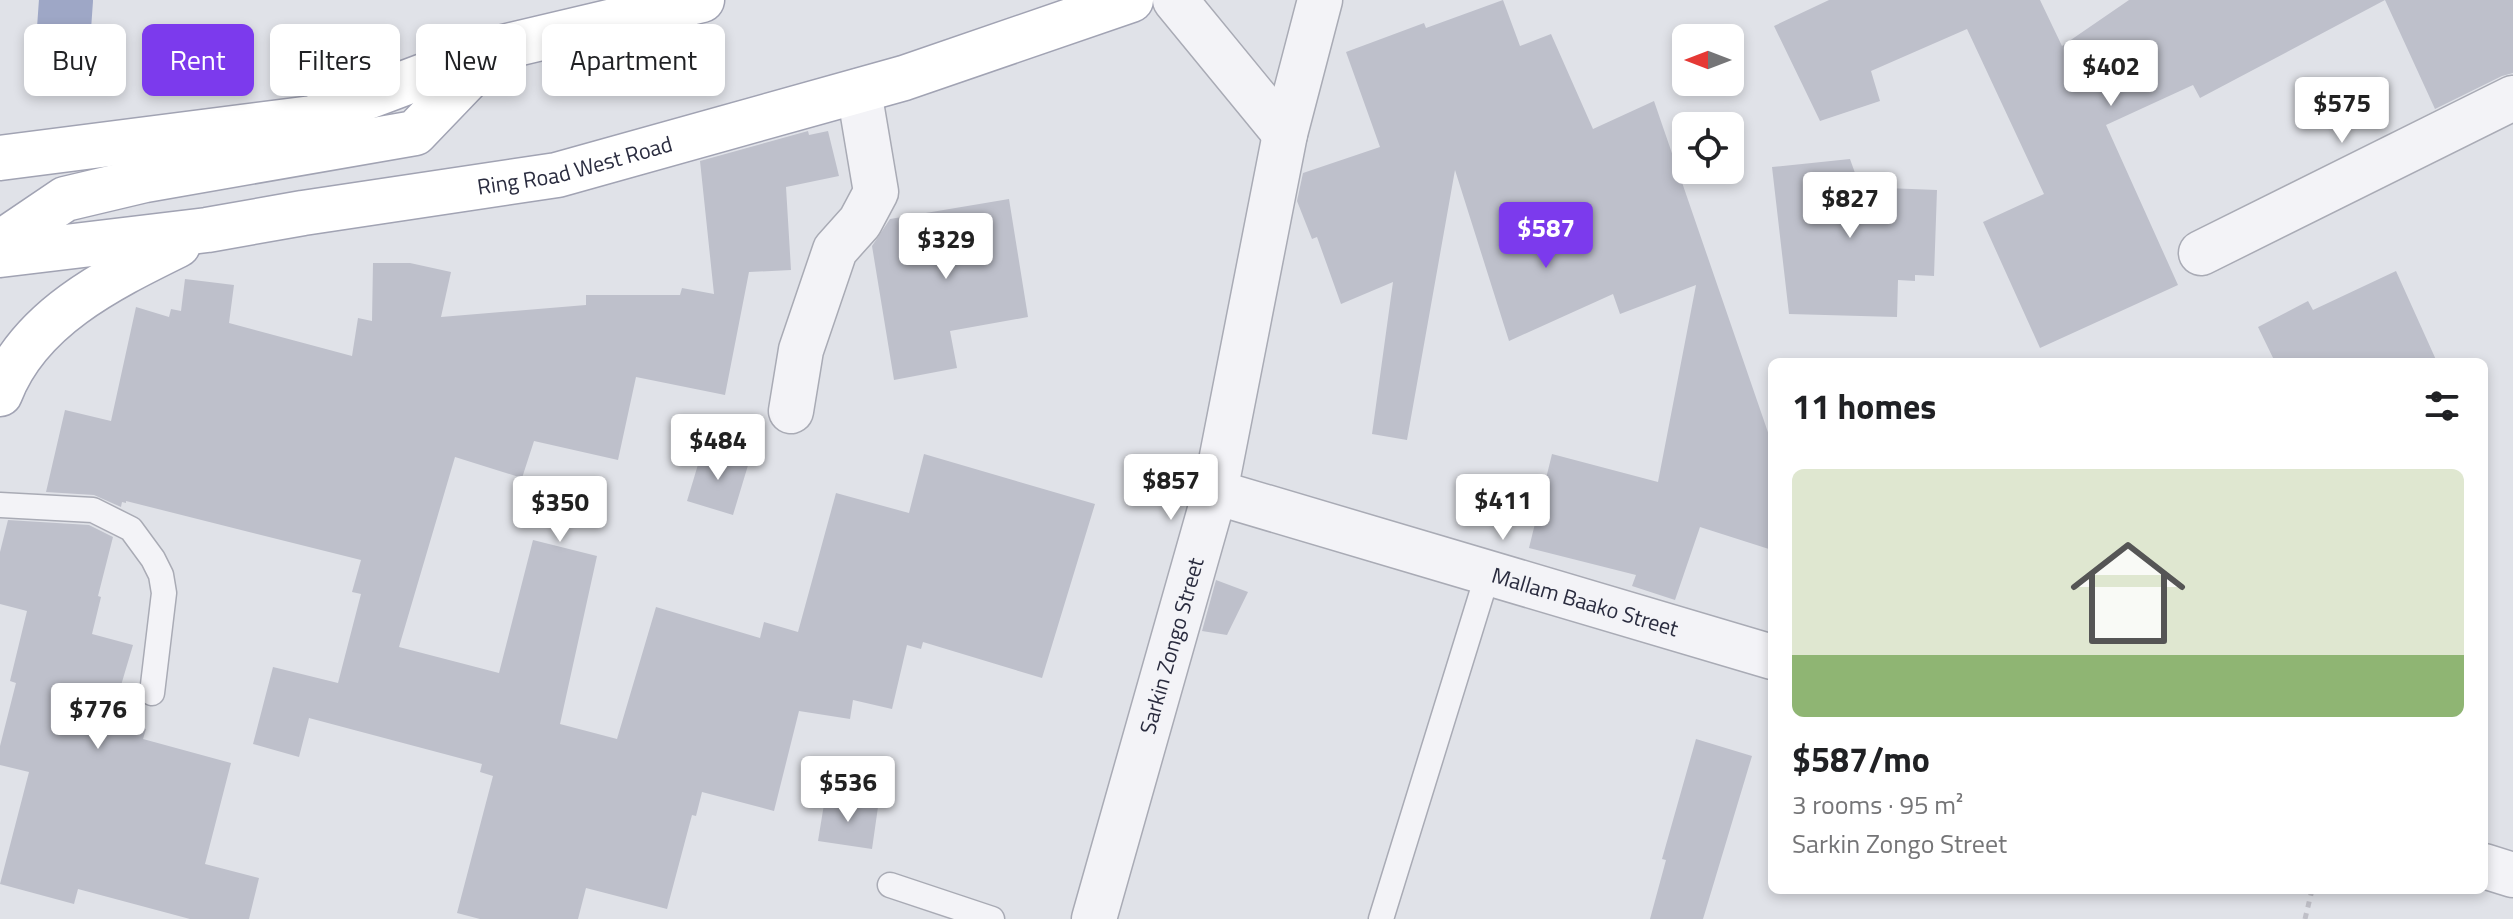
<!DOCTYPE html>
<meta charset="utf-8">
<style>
:root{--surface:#fff;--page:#f6f6f6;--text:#202124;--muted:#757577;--accent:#7c3aed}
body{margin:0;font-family:"Titillium Web",sans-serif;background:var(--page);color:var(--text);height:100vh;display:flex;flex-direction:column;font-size:30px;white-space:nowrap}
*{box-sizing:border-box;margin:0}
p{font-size:26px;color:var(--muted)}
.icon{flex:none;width:44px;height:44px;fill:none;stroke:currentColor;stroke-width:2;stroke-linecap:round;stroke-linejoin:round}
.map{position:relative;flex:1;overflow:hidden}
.panel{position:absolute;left:1768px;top:358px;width:720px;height:536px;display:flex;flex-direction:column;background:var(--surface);border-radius:12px;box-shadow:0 4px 12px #0003}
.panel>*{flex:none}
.guide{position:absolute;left:24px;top:24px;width:760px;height:72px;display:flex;gap:16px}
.needle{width:52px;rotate:270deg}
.controls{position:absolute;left:1672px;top:24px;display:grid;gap:16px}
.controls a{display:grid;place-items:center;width:72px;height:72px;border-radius:12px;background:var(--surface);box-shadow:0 4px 12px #0003;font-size:40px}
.price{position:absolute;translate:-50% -68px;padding:0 18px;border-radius:8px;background:#fff;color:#222;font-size:26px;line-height:52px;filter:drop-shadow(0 2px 4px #0008)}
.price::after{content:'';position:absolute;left:50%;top:48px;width:24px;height:18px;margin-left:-12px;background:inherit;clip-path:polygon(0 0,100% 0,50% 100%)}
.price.active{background:var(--accent);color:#fff}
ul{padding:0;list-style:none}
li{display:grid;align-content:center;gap:16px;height:424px;padding:0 24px}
li span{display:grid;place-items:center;height:248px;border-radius:12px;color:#555}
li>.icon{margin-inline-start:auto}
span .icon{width:144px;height:144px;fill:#fffc;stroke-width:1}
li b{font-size:34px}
h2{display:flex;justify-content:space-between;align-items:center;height:96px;padding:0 24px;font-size:34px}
.chip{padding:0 28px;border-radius:12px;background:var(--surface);box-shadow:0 4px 12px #0003;font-size:28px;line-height:72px}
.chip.active{background:var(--accent);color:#fff}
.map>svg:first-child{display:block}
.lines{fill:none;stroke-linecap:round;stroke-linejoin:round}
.canal{stroke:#9ea7c6;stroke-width:54}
.building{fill:#bec0cb}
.service-casing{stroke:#a9abb5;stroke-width:27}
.minor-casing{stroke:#a9abb5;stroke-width:47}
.primary-casing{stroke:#a1a3b3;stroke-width:47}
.path{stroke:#bfbfc7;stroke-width:5;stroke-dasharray:6 6;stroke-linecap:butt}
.service{stroke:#f3f3f7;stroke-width:24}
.minor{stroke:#f3f3f7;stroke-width:44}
.primary{stroke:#fff;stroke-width:44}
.labels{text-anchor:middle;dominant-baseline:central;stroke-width:7;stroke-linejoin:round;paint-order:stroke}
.street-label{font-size:22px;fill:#2a2c3f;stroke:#f0f1f6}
</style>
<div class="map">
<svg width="2513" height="919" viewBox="0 0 2513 919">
<rect width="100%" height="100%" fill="#e0e2e8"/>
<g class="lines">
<path class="canal" d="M 62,57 L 66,0"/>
</g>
<path class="building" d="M 1503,0 L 1520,46 L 1551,34 L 1593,129 L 1654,101 L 1772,444 L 1772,550 L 1700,527 L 1675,600 L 1632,586 L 1636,575 L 1529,548 L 1552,454 L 1658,482 L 1696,285 L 1620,314 L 1613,294 L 1509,341 L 1455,170 L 1407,440 L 1372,434 L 1393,282 L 1341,304 L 1317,237 L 1312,239 L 1297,201 L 1303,173 L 1380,147 L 1346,52 L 1424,23 L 1426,28 Z
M 1829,0 L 2040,0 L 2062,46 L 2129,0 L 2513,0 L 2513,73 L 2502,76 L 2435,109 L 2385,0 L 2200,98 L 2193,85 L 2106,125 L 2178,285 L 2040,348 L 1983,222 L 2044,194 L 1967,29 L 1871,71 L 1880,101 L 1820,121 L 1774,26 Z
M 808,131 L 809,135 L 828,131 L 839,176 L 786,187 L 791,270 L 749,272 L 725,395 L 636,377 L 618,460 L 534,441 L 522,478 L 455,457 L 399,647 L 499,673 L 533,540 L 597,556 L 560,724 L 617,739 L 656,607 L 760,638 L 764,622 L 798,632 L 836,493 L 909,513 L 924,454 L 1095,504 L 1042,678 L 923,642 L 921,649 L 907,645 L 892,709 L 853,700 L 850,719 L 799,711 L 774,811 L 702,792 L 696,816 L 692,815 L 667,909 L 586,888 L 578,919 L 480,919 L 457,913 L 493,776 L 480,772 L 482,764 L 309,718 L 299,757 L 253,744 L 273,667 L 338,683 L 361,594 L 352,592 L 361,560 L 126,501 L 126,503 L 122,502 L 121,507 L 94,495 L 46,492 L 65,410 L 111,421 L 136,307 L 169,317 L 171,309 L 181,311 L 185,279 L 234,285 L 229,323 L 352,356 L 358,318 L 372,321 L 373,263 L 410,263 L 451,272 L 441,317 L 586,305 L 586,295 L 680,295 L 682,288 L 714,294 L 700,161 Z
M 1850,159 L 1860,187 L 1937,190 L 1934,276 L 1915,275 L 1915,281 L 1898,280 L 1897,317 L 1789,314 L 1772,167 Z
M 1009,199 L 1028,317 L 950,331 L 957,368 L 894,380 L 872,246 L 890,219 Z
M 2396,271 L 2437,362 L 2275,362 L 2258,327 L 2308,301 L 2313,310 Z
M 703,448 L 749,462 L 733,515 L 687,501 Z
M 8,520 L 89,525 L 113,537 L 98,596 L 101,597 L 92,634 L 133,645 L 111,719 L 146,729 L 143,739 L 231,763 L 205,864 L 259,878 L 249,919 L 190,919 L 78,889 L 74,904 L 0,884 L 29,772 L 0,765 L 0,746 L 16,683 L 10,681 L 27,611 L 0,604 L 0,552 Z
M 1216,580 L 1248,592 L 1227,635 L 1202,631 Z
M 1696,739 L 1752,756 L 1703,919 L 1650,919 L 1666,860 L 1662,859 Z
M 825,798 L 878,807 L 872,849 L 818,841 Z"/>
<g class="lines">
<defs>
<path id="service" d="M 0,505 L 93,510 L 131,529 L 153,559 L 161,575 L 164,593 L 152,693
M 890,885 L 992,919
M 1381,919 L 1488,573"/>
<g id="minor">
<path d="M 1175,0 L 1285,134"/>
<path d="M 2201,253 L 2513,98"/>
<path d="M 791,411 L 801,350 L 835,250 L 860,222 L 876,192 L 859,91"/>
<path id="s1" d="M 1215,492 L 1772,657"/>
<path d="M 2484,866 L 2513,875"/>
<path id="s2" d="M 1094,919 L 1215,492 L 1285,134 L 1320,0"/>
</g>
<g id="primary">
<path d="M 0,158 L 312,118 L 495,49 L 702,0"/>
<path d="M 0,243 L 65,199 L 145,180 L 415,133 L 488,57"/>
<path id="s3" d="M 0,255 L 207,230 L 303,213 L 557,175 L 904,78 L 1131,0"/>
<path d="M 0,394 C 29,318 109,279 178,245"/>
</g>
</defs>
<use href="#service" class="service-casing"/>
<use href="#minor" class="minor-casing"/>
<use href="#primary" class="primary-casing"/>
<path class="path" d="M 2305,919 L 2312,890"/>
<use href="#service" class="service"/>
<use href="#minor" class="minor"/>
<use href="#primary" class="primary"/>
</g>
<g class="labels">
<g class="street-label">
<text stroke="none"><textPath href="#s3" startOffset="582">Ring Road West Road</textPath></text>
<text stroke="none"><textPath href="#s1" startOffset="386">Mallam Baako Street</textPath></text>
<text stroke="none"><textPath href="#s2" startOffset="284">Sarkin Zongo Street</textPath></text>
</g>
</g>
</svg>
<div class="controls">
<a><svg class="needle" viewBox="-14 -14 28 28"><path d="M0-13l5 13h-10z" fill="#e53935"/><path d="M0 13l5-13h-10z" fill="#757577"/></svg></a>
<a><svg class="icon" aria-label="locate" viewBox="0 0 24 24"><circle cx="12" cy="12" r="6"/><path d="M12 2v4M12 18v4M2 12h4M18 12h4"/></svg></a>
</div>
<b class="price" style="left:2111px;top:108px">$402</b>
<b class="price" style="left:2342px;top:145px">$575</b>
<b class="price" style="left:1850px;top:240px">$827</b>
<b class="price active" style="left:1546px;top:270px">$587</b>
<b class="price" style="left:946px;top:281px">$329</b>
<b class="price" style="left:718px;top:482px">$484</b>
<b class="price" style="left:1171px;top:522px">$857</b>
<b class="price" style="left:1503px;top:542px">$411</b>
<b class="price" style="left:560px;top:544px">$350</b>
<b class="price" style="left:98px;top:751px">$776</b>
<b class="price" style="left:848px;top:824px">$536</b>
<div class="guide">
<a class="chip">Buy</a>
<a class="chip active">Rent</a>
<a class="chip">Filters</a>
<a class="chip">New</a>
<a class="chip">Apartment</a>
</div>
<section class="panel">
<h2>11 homes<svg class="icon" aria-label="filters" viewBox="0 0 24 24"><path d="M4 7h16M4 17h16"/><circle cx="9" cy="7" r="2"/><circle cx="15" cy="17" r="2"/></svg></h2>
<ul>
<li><span style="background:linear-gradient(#dfe7d0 75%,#8fb573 0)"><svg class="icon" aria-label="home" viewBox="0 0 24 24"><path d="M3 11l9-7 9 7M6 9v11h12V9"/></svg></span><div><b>$587/mo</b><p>3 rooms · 95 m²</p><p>Sarkin Zongo Street</p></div></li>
</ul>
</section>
</div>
